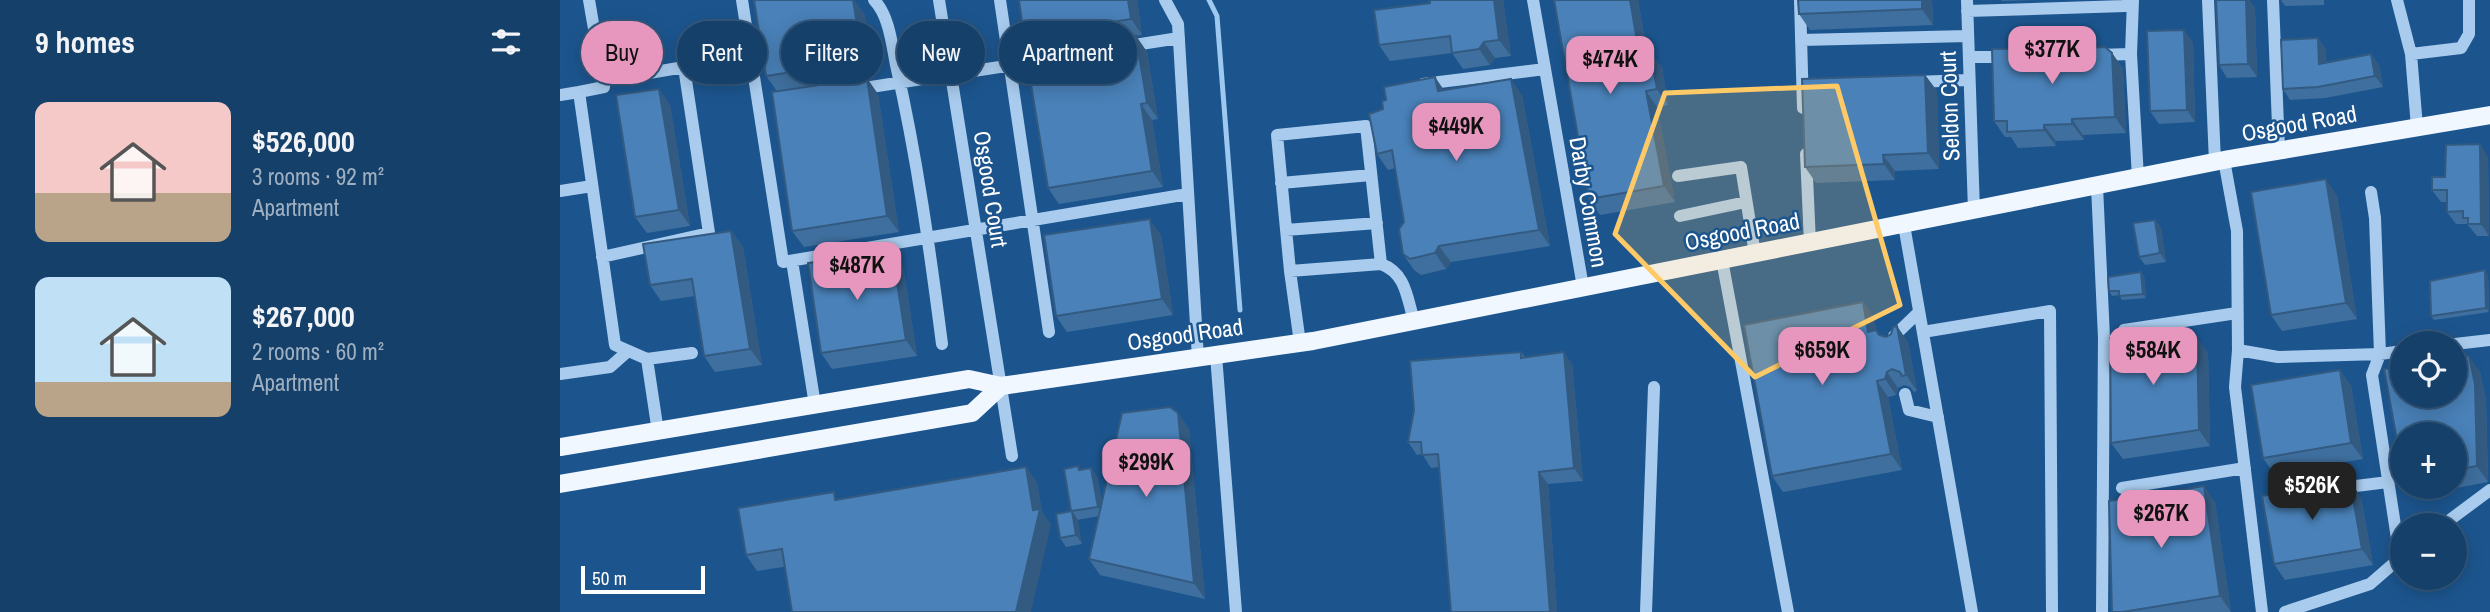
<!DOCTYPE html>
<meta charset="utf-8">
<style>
:root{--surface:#15406a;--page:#1e4770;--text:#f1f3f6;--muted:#9dafc1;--line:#34597e;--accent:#e797bd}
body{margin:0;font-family:"Archivo Narrow",sans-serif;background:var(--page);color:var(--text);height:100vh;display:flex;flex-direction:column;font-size:26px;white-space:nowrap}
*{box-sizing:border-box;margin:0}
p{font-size:23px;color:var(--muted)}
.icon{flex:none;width:38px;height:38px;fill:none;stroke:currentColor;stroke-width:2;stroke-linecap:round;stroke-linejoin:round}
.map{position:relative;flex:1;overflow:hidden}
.sheet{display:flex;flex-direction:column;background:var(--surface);width:560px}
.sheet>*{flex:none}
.hud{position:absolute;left:21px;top:21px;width:665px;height:63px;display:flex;gap:14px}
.buttons{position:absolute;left:1830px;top:331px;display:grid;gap:14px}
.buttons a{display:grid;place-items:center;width:77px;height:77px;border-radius:50%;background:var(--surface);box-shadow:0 4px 18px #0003,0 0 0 2px var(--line);font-size:35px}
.scale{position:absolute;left:21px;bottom:18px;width:124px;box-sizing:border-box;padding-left:7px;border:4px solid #fff;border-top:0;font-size:19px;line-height:24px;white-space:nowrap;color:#fff;-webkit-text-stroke:5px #1c558e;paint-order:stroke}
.price{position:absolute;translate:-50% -60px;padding:0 16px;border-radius:14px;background:var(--accent);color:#111;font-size:23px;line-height:46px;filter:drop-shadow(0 2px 4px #0008)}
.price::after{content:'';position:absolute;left:50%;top:42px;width:21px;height:16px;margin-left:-10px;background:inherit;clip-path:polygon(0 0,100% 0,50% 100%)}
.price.selected{background:#222;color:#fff}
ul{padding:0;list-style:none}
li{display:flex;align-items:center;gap:21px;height:175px;padding:0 35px}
li span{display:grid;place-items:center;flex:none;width:196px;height:140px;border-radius:14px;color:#555}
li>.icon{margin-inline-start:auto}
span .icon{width:84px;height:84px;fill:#fffc;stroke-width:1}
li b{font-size:30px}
h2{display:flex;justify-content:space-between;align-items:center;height:84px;padding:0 35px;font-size:30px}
.chip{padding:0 24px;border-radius:32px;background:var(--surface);box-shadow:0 4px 18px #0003,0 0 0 2px var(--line);font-size:24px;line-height:63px}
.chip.selected{background:var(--accent);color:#111}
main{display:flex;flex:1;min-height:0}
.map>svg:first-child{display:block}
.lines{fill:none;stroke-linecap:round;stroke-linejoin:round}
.stream{stroke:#9dc8f0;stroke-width:5}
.minor{stroke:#a9ccee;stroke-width:12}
.major{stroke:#f0f7ff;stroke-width:18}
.wall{fill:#3f6f9e}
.shaded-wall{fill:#335a81}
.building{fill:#4981b8;stroke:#335a81;stroke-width:2}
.marked{fill:#fec967;fill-opacity:0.2;stroke:#fec967;stroke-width:5;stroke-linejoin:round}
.labels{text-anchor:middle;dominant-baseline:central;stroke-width:5;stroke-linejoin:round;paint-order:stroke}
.street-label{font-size:23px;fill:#fff;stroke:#1c558e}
</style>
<main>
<section class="sheet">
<h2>9 homes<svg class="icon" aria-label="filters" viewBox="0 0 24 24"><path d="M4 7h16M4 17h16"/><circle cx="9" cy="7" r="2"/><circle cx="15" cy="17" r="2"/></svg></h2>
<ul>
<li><span style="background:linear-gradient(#f6c9c9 65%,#b9a48a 0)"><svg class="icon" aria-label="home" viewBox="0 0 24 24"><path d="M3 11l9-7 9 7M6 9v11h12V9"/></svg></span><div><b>$526,000</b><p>3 rooms · 92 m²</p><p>Apartment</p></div></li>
<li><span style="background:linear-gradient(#bfe0f5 75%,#b9a48a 0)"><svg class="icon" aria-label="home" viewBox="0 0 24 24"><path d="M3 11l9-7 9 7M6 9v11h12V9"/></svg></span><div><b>$267,000</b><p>2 rooms · 60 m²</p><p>Apartment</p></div></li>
</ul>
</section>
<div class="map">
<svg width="1930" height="612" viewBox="0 0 1930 612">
<rect width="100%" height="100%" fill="#1c558e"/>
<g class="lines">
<path class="stream" d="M 649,0 L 657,16 L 680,310"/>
<path class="minor" d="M 182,0 L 223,262 L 628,194
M 314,0 C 329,15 332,45 336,65 C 357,157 370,251 382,344
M 379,0 L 452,456
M 440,0 L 489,332
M 605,0 L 618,24 L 638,358
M 973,0 L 1023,287
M 1240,0 L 1243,108
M 1407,0 L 1414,211
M 1573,0 L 1571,54 L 1578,178
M 1648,0 L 1655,162
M 1713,0 L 1719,151
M 1837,0 L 1851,54
M 1407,11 L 1565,6 L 1570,0
M 1241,40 L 1408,36
M 568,46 L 619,38
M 1537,55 L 1571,54
M 1409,57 L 1449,57
M 1354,82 L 1409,80
M 863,84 L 985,69
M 298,89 L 484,60
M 19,92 L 44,87 L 29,0
M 0,95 L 19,92 L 55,345 L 87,359
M 1857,127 L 1851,54 L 1901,48 L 1909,34 L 1909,0
M 1246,154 L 1250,243
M 1664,160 L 1677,231 L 1678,350 L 1675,387 L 1702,612
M 1118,176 L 1181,167 L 1195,254
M 721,183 L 811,175
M 1537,186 L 1544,338 L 1542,612
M 0,191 L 32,186
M 1811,192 L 1815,218 L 1820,354 L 1812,375 L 1840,558 L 1843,555
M 1120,216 L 1186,202
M 1344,225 L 1412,612
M 726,230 L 817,223
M 42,257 L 149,233 L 124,67 L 43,81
M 1162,260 L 1228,612
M 232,261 L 255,405
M 821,264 L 806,126 L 717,135 L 730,271 L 821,264 C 846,273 847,298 854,321
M 730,271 L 740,343
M 1564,330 L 1677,313
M 1363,332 L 1490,311 L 1492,612
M 1336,343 L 1334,336 L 1359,312
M 1895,344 L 1930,340
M 1678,350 L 1718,357 L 1820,354 L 1843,351
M 656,355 L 676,612
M 0,374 L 50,367 L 68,351
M 1345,394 L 1349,410 L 1378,417
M 98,432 L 87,359 L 132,353
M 1562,488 L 1685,468
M 1780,488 L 1828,482
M 1883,525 L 1930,490
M 1086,612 L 1094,387
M 1725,612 L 1810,584 L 1840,558"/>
<path class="major" d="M 0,447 L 409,379 L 441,386 L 753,341 L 1669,159 L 1930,115
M 0,484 L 412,413 L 441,386"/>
</g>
<path class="wall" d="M 459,0 L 577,0 L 582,35 L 576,36 L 587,52 L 598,119 L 592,120 L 603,187 L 499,204 L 488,188 L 475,52 L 464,36 Z
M 870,0 L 943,0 L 951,56 L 935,58 L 930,65 L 903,69 L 892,53 L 830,61 L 819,45 L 870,3 Z
M 994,0 L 1078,0 L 1087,51 L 1102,67 L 1108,105 L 1097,107 L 1115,202 L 1040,215 L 1029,199 Z
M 1238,0 L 1372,0 L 1373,25 L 1250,30 L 1239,14 Z
M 1441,0 L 1478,0 L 1442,1 Z
M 1656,0 L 1689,0 L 1695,8 L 1697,77 L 1667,78 L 1659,65 Z
M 1721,0 L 1764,0 L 1764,5 L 1725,6 Z
M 304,13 L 314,77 L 217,91 L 206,76 Z
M 1758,38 L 1766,50 L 1766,62 L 1811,54 L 1819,65 L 1823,87 L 1765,98 L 1730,100 L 1723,89 Z
M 1633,42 L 1635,122 L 1599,124 L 1590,111 Z
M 1552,53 L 1563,69 L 1566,133 L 1523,135 L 1524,140 L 1496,141 L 1496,146 L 1458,148 L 1451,137 L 1445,137 L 1434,121 Z
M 1365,75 L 1377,91 L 1379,169 L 1335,171 L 1335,180 L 1256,183 L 1245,167 Z
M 99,89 L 110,105 L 130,226 L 87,233 L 75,217 Z
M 884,90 L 962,95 L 990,246 L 891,262 L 886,269 L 861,275 L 854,270 L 843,254 L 844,222 L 835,168 L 828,170 L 817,154 Z
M 318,94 L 339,232 L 244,247 L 232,231 Z
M 1928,157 L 1929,236 L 1917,236 L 1907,224 L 1896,224 L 1887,212 L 1887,202 L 1881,202 L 1872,190 L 1885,177 Z
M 1777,195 L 1797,319 L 1722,331 L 1711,315 Z
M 1595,220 L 1601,228 L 1606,262 L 1585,265 L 1579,257 Z
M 171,231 L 183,247 L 202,365 L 155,372 L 144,356 L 135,296 L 101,301 L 90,285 Z
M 601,235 L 613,315 L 507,332 L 496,316 Z
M 343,266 L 357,356 L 272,369 L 261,353 Z
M 1581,272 L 1584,276 L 1586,298 L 1562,300 L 1559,295 L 1552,296 L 1549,291 Z
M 1928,275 L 1929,312 L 1874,320 L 1871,316 Z
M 1303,302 L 1314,318 L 1316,330 L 1320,335 L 1348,342 L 1357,391 L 1354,392 L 1350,387 L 1344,385 L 1338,388 L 1336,395 L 1328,397 L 1342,470 L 1223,492 L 1212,476 Z
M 961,352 L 965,357 L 1012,364 L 1023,481 L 988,484 L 997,612 L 891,612 L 879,467 L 871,468 L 862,454 L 857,455 L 848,442 Z
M 1648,353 L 1650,446 L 1563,459 L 1551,443 Z
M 1780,370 L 1791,386 L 1803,459 L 1714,474 L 1703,458 Z
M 1920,372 L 1926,400 L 1928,482 L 1855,496 L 1849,486 L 1895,486 L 1895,434 Z
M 618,413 L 629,429 L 645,599 L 540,575 L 529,559 L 539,516 L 517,520 L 522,544 L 506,547 L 500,538 L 511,511 L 521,470 L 531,468 L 537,477 L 542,503 Z
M 466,467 L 477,483 L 482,512 L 491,525 L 197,571 L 186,555 L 279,499 Z
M 1801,497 L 1813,565 L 1725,580 L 1714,564 Z
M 1655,502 L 1671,612 L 1552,612 Z"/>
<path class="shaded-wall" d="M 293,0 L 294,0 L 304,13 L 314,77 L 303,61 Z
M 568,0 L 577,0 L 582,35 L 571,19 Z
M 934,0 L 943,0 L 951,56 L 939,40 Z
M 1070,0 L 1078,0 L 1090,68 L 1079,52 Z
M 1362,0 L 1372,0 L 1373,25 L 1362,9 Z
M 1686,0 L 1689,0 L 1695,8 L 1697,77 L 1688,64 Z
M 1624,30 L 1633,42 L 1635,122 L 1627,110 Z
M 576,36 L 587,52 L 598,119 L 587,103 Z
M 1758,38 L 1766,50 L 1767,75 L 1759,64 Z
M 924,42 L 935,58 L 930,65 L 919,49 Z
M 1090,51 L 1102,67 L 1108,105 L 1097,89 Z
M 1552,53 L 1563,69 L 1566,133 L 1555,117 Z
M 1811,54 L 1819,65 L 1823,87 L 1815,76 Z
M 1365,75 L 1377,91 L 1379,169 L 1368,153 Z
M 875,77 L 886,93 L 878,91 Z
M 307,78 L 318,94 L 339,232 L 327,216 Z
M 951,79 L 962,95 L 990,246 L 979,230 Z
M 99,89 L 110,105 L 130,226 L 119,210 Z
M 1086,91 L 1097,107 L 1115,202 L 1104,186 Z
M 581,104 L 592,120 L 603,187 L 592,171 Z
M 1512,119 L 1523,135 L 1524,140 L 1512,124 Z
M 1484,125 L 1496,141 L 1496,146 L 1484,130 Z
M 1920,144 L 1928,157 L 1929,236 L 1921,224 Z
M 1323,155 L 1335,171 L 1335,180 L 1324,164 Z
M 1766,179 L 1777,195 L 1797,319 L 1786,303 Z
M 590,219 L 601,235 L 613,315 L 602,299 Z
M 1595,220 L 1601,228 L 1606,262 L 1600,253 Z
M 171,231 L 183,247 L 202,365 L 190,349 Z
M 879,246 L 891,262 L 886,269 L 875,253 Z
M 332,250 L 343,266 L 357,356 L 346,340 Z
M 1925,270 L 1928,275 L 1929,312 L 1926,308 Z
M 1581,272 L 1584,276 L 1586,298 L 1583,294 Z
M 1303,302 L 1314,318 L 1319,348 L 1308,332 Z
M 1337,326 L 1348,342 L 1357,391 L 1346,375 Z
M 1637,337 L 1648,353 L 1650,446 L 1639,430 Z
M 1004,352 L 1012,364 L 1023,481 L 1014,468 Z
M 1909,356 L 1920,372 L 1926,400 L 1928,482 L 1917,466 Z
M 1780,370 L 1791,386 L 1803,459 L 1791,443 Z
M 1327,372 L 1338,388 L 1336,395 L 1325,379 Z
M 1317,381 L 1328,397 L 1342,470 L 1331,454 Z
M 618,413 L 629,429 L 645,599 L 634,583 Z
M 466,467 L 477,483 L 482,512 L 491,525 L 471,612 L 456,612 L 473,510 Z
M 531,468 L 537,477 L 544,515 L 538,507 Z
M 979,472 L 988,484 L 997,612 L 990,612 Z
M 1790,481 L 1801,497 L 1813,565 L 1802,549 Z
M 1644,486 L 1655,502 L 1671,612 L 1660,596 Z
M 512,511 L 518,520 L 522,544 L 516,535 Z"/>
<path class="building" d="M 194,0 L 293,0 L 303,61 L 206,76 Z
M 459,0 L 568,0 L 571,19 L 464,36 Z
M 870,0 L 934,0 L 939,40 L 924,42 L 919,49 L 892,53 L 890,36 L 819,45 L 814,10 L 870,3 Z
M 994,0 L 1070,0 L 1079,52 L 1090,51 L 1097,89 L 1086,91 L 1104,186 L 1029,199 Z
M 1238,0 L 1362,0 L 1362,9 L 1239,14 Z
M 1656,0 L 1686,0 L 1688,64 L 1659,65 Z
M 1624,30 L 1627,110 L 1590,111 L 1587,31 Z
M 576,36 L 587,103 L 581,104 L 592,171 L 488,188 L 466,54 Z
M 1758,38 L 1759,64 L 1811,54 L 1815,76 L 1758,87 L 1723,89 L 1721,40 Z
M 1545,47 L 1552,53 L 1555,117 L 1512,119 L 1512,124 L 1484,125 L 1484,130 L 1447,132 L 1447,121 L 1434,121 L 1432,49 Z
M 1365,75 L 1368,153 L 1323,155 L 1324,164 L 1245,167 L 1242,79 Z
M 875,77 L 878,91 L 951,79 L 979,230 L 879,246 L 875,253 L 850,259 L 843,254 L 839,229 L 844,222 L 832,150 L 817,154 L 809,114 L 823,109 L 822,101 L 826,100 L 824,87 Z
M 307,78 L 327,216 L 232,231 L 212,92 Z
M 99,89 L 119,210 L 75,217 L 56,95 Z
M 1920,144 L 1921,224 L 1908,224 L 1908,218 L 1903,218 L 1903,211 L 1887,212 L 1887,190 L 1872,190 L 1872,177 L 1885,177 L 1886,145 Z
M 1766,179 L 1786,303 L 1711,315 L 1691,192 Z
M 590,219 L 602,299 L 496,316 L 484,235 Z
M 1595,220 L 1600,253 L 1579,257 L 1573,223 Z
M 171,231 L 190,349 L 144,356 L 132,279 L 90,285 L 83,244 Z
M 332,250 L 346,340 L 261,353 L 248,263 Z
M 1925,270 L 1926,308 L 1871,316 L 1870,281 Z
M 1581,272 L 1583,294 L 1559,296 L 1559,291 L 1549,291 L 1548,277 Z
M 1303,302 L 1308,332 L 1316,330 L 1319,335 L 1326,337 L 1331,334 L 1333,327 L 1337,326 L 1346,375 L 1342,376 L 1340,372 L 1332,369 L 1327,372 L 1325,379 L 1317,381 L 1331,454 L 1212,476 L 1184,325 Z
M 1637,337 L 1639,430 L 1551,443 L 1550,338 Z
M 961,352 L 961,358 L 1004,352 L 1014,468 L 979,472 L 990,612 L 891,612 L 878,454 L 862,455 L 861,442 L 848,442 L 854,410 L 850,361 Z
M 1909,356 L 1915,384 L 1917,466 L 1895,470 L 1895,434 L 1843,434 L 1843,473 L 1824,369 L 1843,366 L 1843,396 L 1895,396 L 1895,358 Z
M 1780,370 L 1791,443 L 1703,458 L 1691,385 Z
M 610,407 L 618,413 L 634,583 L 529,559 L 562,413 Z
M 518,466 L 519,470 L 531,468 L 538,507 L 511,511 L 504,469 Z
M 466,467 L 473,510 L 480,509 L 456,612 L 232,612 L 222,549 L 186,555 L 178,508 L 274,492 L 275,500 Z
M 1790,481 L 1802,549 L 1714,564 L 1702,496 Z
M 1644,486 L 1660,596 L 1563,612 L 1552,612 L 1549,501 Z
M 512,511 L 516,535 L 500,538 L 496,514 Z"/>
<path class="marked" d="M 1277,86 L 1340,305 L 1195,377 L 1055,234 L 1105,93 Z"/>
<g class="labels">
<g class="street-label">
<text transform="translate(1389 106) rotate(-92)">Seldon Court</text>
<text transform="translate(1739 123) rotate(-10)">Osgood Road</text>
<text transform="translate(431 189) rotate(81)">Osgood Court</text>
<text transform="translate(1029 202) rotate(80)">Darby Common</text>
<text transform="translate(1182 231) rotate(-11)">Osgood Road</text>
<text transform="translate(625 334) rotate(-8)">Osgood Road</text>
</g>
</g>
</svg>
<div class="buttons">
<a><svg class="icon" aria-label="locate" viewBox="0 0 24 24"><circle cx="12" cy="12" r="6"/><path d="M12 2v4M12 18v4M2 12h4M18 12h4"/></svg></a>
<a>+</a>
<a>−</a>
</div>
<div class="scale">50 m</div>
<b class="price" style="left:1492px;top:86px">$377K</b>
<b class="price" style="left:1050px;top:96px">$474K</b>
<b class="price" style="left:896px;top:163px">$449K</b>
<b class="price" style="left:297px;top:302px">$487K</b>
<b class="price" style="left:1262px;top:387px">$659K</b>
<b class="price" style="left:1593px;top:387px">$584K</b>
<b class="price" style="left:586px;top:499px">$299K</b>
<b class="price selected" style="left:1752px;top:522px">$526K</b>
<b class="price" style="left:1601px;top:550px">$267K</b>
<div class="hud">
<a class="chip selected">Buy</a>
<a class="chip">Rent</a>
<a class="chip">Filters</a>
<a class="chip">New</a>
<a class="chip">Apartment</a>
</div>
</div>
</main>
